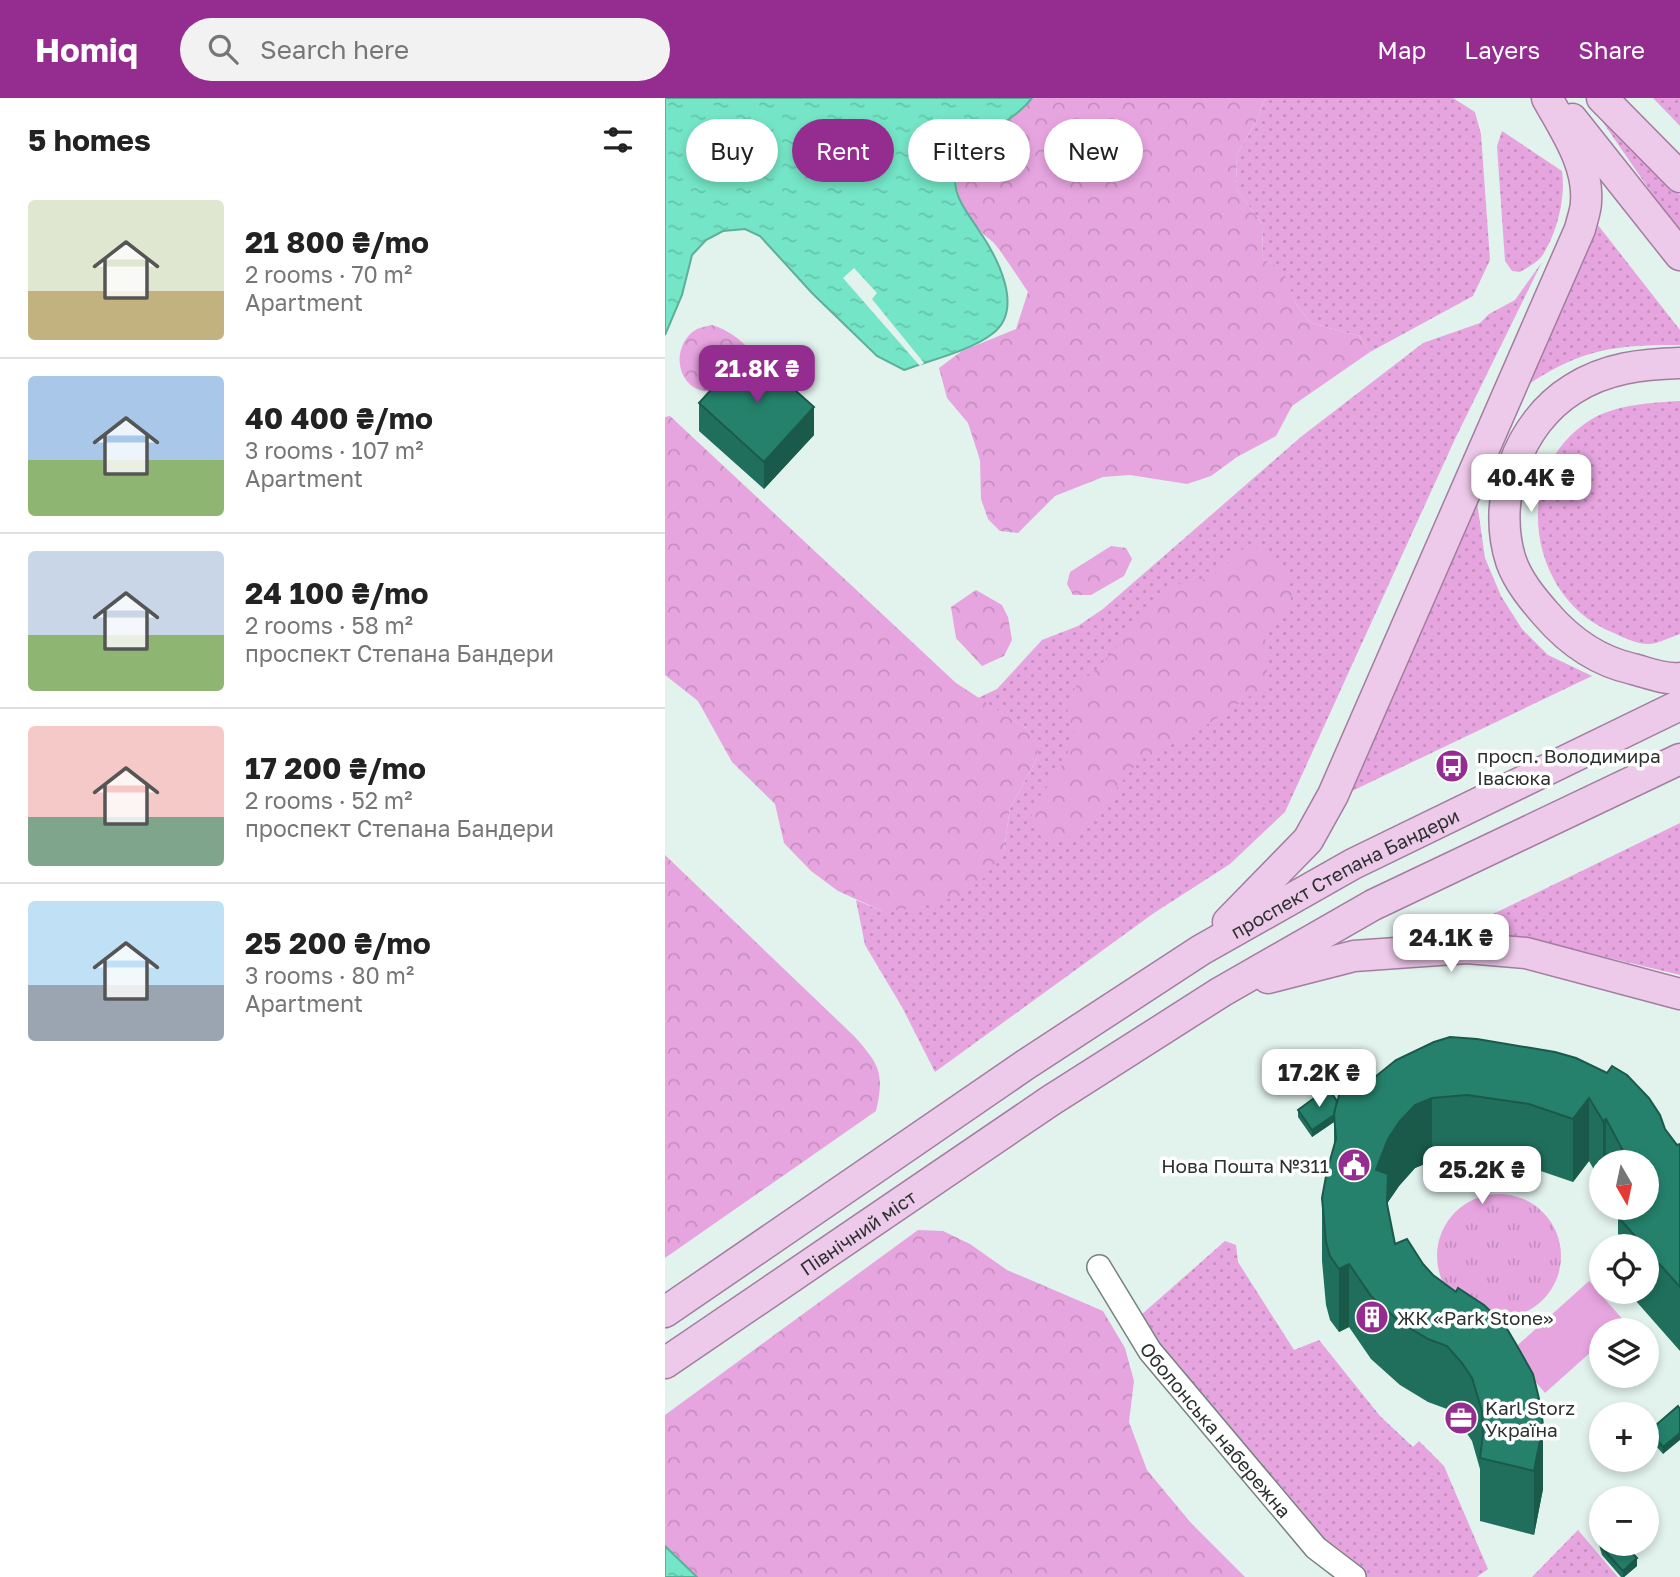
<!DOCTYPE html>
<meta charset="utf-8">
<style>
:root{--surface:#fff;--page:#f2f2f2;--text:#222;--muted:#767676;--line:#e0e0e0;--accent:#952c8f}
body{margin:0;font-family:"Golos Text",sans-serif;background:var(--page);color:var(--text);height:100vh;display:flex;flex-direction:column;font-size:26px;white-space:nowrap}
*{box-sizing:border-box;margin:0}
p{font-size:23px;color:var(--muted)}
.icon{flex:none;width:38px;height:38px;fill:none;stroke:currentColor;stroke-width:2;stroke-linecap:round;stroke-linejoin:round}
.map{position:relative;flex:1;overflow:hidden}
.details{display:flex;flex-direction:column;background:var(--surface);width:665px}
.details>*{flex:none}
.guide{position:absolute;left:21px;top:21px;width:665px;height:63px;display:flex;gap:14px}
.needle{width:46px;rotate:171deg}
.fabs{position:absolute;left:924px;top:1052px;display:grid;gap:14px}
.fabs a{display:grid;place-items:center;width:70px;height:70px;border-radius:50%;background:var(--surface);box-shadow:0 4px 10px #0003;font-size:35px}
.price{position:absolute;translate:-50% -60px;padding:0 16px;border-radius:14px;background:#fff;color:#222;font-size:23px;line-height:46px;filter:drop-shadow(0 2px 4px #0008)}
.price::after{content:'';position:absolute;left:50%;top:42px;width:21px;height:16px;margin-left:-10px;background:inherit;clip-path:polygon(0 0,100% 0,50% 100%)}
.price.active{background:var(--accent);color:#fff}
ul{padding:0;list-style:none}
li{display:flex;align-items:center;gap:21px;height:175px;padding:0 28px}
li+li{border-top:2px solid var(--line)}
li span{display:grid;place-items:center;flex:none;width:196px;height:140px;border-radius:7px;color:#555}
li>.icon{margin-inline-start:auto}
span .icon{width:84px;height:84px;fill:#fffc;stroke-width:1}
li b{font-size:30px}
h2{display:flex;justify-content:space-between;align-items:center;height:84px;padding:0 28px;font-size:30px}
.tag{padding:0 24px;border-radius:32px;background:var(--surface);box-shadow:0 4px 10px #0003;font-size:24px;line-height:63px}
.tag.active{background:var(--accent);color:#fff}
header{display:flex;align-items:center;gap:42px;box-sizing:border-box;height:98px;padding:0 35px;background:var(--accent);color:#fff}
header strong{font-size:33px}
nav{display:flex;gap:38px;margin-inline-start:auto;font-size:24px}
.search{width:490px;height:63px;background:var(--page);display:flex;align-items:center;gap:18px;box-sizing:border-box;padding:0 24px;border-radius:38px;color:var(--muted);font-size:26px}
main{display:flex;flex:1;min-height:0}
.map>svg:first-child{display:block}
.grass{fill:url(#grass-dots)}
.forest{fill:url(#forest-crowns)}
.park{fill:url(#park-tufts)}
.pitch{fill:#e7a5e0}
.water{fill:url(#water-ripples);stroke:#5eaf99;stroke-width:2}
.pier{fill:#e2f2ed}
.lines{fill:none;stroke-linecap:round;stroke-linejoin:round}
.minor-casing{stroke:#74837e;stroke-width:26}
.major-casing{stroke:#a37d9f;stroke-width:33}
.minor{stroke:#fff;stroke-width:23}
.major{stroke:#eecaea;stroke-width:30}
.wall{fill:#206f5c}
.shaded-wall{fill:#1a5a4b}
.building{fill:#25816b;stroke:#1a5a4b;stroke-width:2}
.labels{text-anchor:middle;dominant-baseline:central;stroke-width:7;stroke-linejoin:round;paint-order:stroke}
.poi-label{font-size:19px;fill:#2b312f;stroke:#fff;text-anchor:start}
.street-label{font-size:19px;fill:#2b312f;stroke:#fff}
</style>
<header>
<strong>Homiq</strong>
<div class="search"><svg class="icon" aria-label="search" viewBox="0 0 24 24"><circle cx="10" cy="10" r="6"/><path d="M15 15l6 6"/></svg>Search here</div>
<nav><a>Map</a><a>Layers</a><a>Share</a></nav>
</header>
<main>
<section class="details">
<h2>5 homes<svg class="icon" aria-label="filters" viewBox="0 0 24 24"><path d="M4 7h16M4 17h16"/><circle cx="9" cy="7" r="2"/><circle cx="15" cy="17" r="2"/></svg></h2>
<ul>
<li><span style="background:linear-gradient(#dfe7d0 65%,#c2b280 0)"><svg class="icon" aria-label="home" viewBox="0 0 24 24"><path d="M3 11l9-7 9 7M6 9v11h12V9"/></svg></span><div><b>21 800 ₴/mo</b><p>2 rooms · 70 m²</p><p>Apartment</p></div></li>
<li><span style="background:linear-gradient(#a9c7e8 60%,#8fb573 0)"><svg class="icon" aria-label="home" viewBox="0 0 24 24"><path d="M3 11l9-7 9 7M6 9v11h12V9"/></svg></span><div><b>40 400 ₴/mo</b><p>3 rooms · 107 m²</p><p>Apartment</p></div></li>
<li><span style="background:linear-gradient(#c9d6e8 60%,#8fb573 0)"><svg class="icon" aria-label="home" viewBox="0 0 24 24"><path d="M3 11l9-7 9 7M6 9v11h12V9"/></svg></span><div><b>24 100 ₴/mo</b><p>2 rooms · 58 m²</p><p>проспект Степана Бандери</p></div></li>
<li><span style="background:linear-gradient(#f6c9c9 65%,#7fa58c 0)"><svg class="icon" aria-label="home" viewBox="0 0 24 24"><path d="M3 11l9-7 9 7M6 9v11h12V9"/></svg></span><div><b>17 200 ₴/mo</b><p>2 rooms · 52 m²</p><p>проспект Степана Бандери</p></div></li>
<li><span style="background:linear-gradient(#bfe0f5 60%,#9aa5b1 0)"><svg class="icon" aria-label="home" viewBox="0 0 24 24"><path d="M3 11l9-7 9 7M6 9v11h12V9"/></svg></span><div><b>25 200 ₴/mo</b><p>3 rooms · 80 m²</p><p>Apartment</p></div></li>
</ul>
</section>
<div class="map">
<svg width="1015" height="1479" viewBox="0 0 1015 1479">
<defs>
<pattern id="grass-dots" width="8" height="8" patternUnits="userSpaceOnUse" patternTransform="scale(1.75)"><rect width="8" height="8" fill="#e7a5e0"/><path d="M2 2h.1M6 6h.1" fill="none" stroke="#c68ec0" stroke-width="1.8" stroke-linecap="round"/></pattern>
<pattern id="forest-crowns" width="20" height="18" patternUnits="userSpaceOnUse" patternTransform="scale(1.75)"><rect width="20" height="18" fill="#e7a5e0"/><path d="M2 6a3 3 0 1 1 6 0M12 15a3 3 0 1 1 6 0" fill="none" stroke="#c68ec0"/></pattern>
<pattern id="park-tufts" width="24" height="20" patternUnits="userSpaceOnUse" patternTransform="scale(1.75)"><rect width="24" height="20" fill="#e7a5e0"/><path d="M3 7l-1-3M5 7V3M7 7l1-3M15 17l-1-3M17 17v-4M19 17l1-3" fill="none" stroke="#c68ec0"/></pattern>
<pattern id="water-ripples" width="26" height="14" patternUnits="userSpaceOnUse" patternTransform="scale(1.75)"><rect width="26" height="14" fill="#74e5c6"/><path d="M2 4q2-2 4 0t4 0M15 11q2-2 4 0t4 0" fill="none" stroke="#65c5aa"/></pattern>
</defs>
<rect width="100%" height="100%" fill="#e2f2ed"/>
<path class="grass" d="M 600,0 L 788,0 L 810,14 L 816,36 L 825,162 L 808,198 L 705,254 L 694,238 L 646,225 L 631,206 L 617,172 L 598,161 L 597,126 L 571,90 L 572,56 L 591,24 Z
M 988,0 L 1015,0 L 1015,28 Z
M 937,23 L 1015,97 L 1015,136 Z
M 837,33 L 897,73 C 901,99 892,136 877,158 C 872,165 861,170 855,174 L 847,173 L 840,163 L 832,48 Z
M 929,122 L 1015,232 L 1015,247 C 946,246 910,253 854,293 Z
M 877,164 L 790,341 L 620,714 L 565,766 L 489,815 L 270,974 L 237,909 L 200,847 L 191,802 L 217,813 L 339,752 L 345,710 L 372,661 L 362,631 L 313,600 L 332,591 L 377,542 L 413,528 L 438,511 L 637,338 L 758,245 L 815,225 L 824,216 L 850,202 Z
M 1015,303 L 1015,536 C 1006,539 994,545 985,546 C 974,547 959,540 949,535 C 862,501 843,371 927,321 C 953,306 986,305 1015,303 Z
M 811,397 L 820,460 L 836,498 L 857,531 L 883,557 L 927,578 L 687,693 Z
M 1015,725 L 1015,877 L 857,839 L 793,833 Z
M 560,1143 L 571,1147 L 573,1164 L 629,1252 L 654,1242 L 715,1318 L 748,1349 L 754,1343 L 779,1368 L 823,1471 L 812,1479 L 701,1479 L 655,1445 L 484,1247 L 476,1217 Z
M 913,1432 L 953,1479 L 867,1479 Z"/>
<path class="forest" d="M 367,0 L 600,0 L 591,24 L 572,56 L 571,90 L 597,126 L 598,161 L 618,172 L 631,206 L 646,225 L 694,238 L 705,254 L 627,308 L 611,338 L 572,359 L 546,378 L 522,386 L 465,377 L 438,379 L 390,398 L 353,435 L 335,433 L 323,421 L 316,401 L 315,362 L 303,325 L 282,300 L 274,270 L 297,253 L 351,231 L 363,194 C 352,178 341,160 329,145 C 324,140 317,136 313,130 C 284,96 284,72 317,41 C 333,25 353,19 367,0 Z
M 47,227 C 70,234 83,249 99,267 C 86,274 65,289 51,292 C 14,301 1,249 32,231 C 36,229 43,228 47,227 Z
M 5,318 L 291,585 L 362,631 L 373,644 L 372,661 L 345,710 L 339,752 L 320,779 L 294,798 L 252,810 L 217,813 L 173,793 L 146,773 L 119,745 L 110,706 L 67,664 L 33,603 L 0,577 L 0,319 Z
M 446,448 L 461,450 L 467,461 L 459,478 L 426,497 L 408,497 L 402,486 L 405,474 Z
M 587,449 L 604,454 L 622,476 L 627,494 L 624,513 L 600,539 L 603,586 L 534,632 L 473,664 L 434,712 L 402,741 L 378,743 L 366,719 L 373,702 L 397,667 L 410,639 L 401,607 L 412,586 L 433,570 L 489,504 L 514,486 L 545,480 L 562,466 L 572,453 Z
M 311,492 L 337,507 L 343,519 L 347,542 L 339,558 L 317,568 L 291,540 L 286,509 Z
M 0,757 L 189,938 C 214,966 220,975 211,1013 L 0,1160 Z
M 253,1132 L 278,1133 L 305,1146 L 342,1172 L 438,1213 L 460,1250 L 469,1283 L 464,1324 L 482,1372 L 526,1425 L 580,1479 L 32,1479 L 0,1448 L 0,1317 Z"/>
<path class="park" d="M772 1158a62 62 0 1 1 124 0a62 62 0 1 1-124 0Z"/>
<path class="pitch" d="M 924,1183 L 960,1224 L 951,1232 L 936,1232 L 936,1245 L 880,1295 L 845,1254 Z"/>
<path class="water" d="M 0,0 L 367,0 C 346,28 299,40 291,79 C 287,97 304,117 313,131 C 331,157 361,211 327,236 C 305,253 265,262 239,272 L 212,258 L 147,195 L 95,138 L 80,131 L 58,133 L 41,142 L 27,157 L 17,197 L 0,237 Z
M 0,1448 L 32,1479 L 0,1479 Z"/>
<path class="pier" d="M 189,170 L 212,195 L 207,201 L 259,265 L 255,268 L 178,180 Z"/>
<g class="lines">
<defs>
<g id="minor">
<path id="s1" d="M 434,1169 L 485,1253 L 651,1450 L 689,1479"/>
</g>
<g id="major">
<path d="M 937,0 L 1015,79"/>
<path d="M 907,21 L 1015,157"/>
<path d="M 1015,265 C 977,266 941,270 908,291 C 853,325 826,401 846,463 C 853,483 867,500 881,516 C 905,544 932,563 968,571 C 983,575 1000,582 1015,580"/>
<path d="M 563,824 L 643,742 L 668,697 L 915,131 C 917,122 921,112 921,104 C 924,66 899,31 882,0"/>
<path d="M 603,880 L 689,858 L 802,850 L 861,855 L 1015,896"/>
<path id="s2" d="M 0,1214 L 360,967 L 536,852 L 688,766 L 1015,607"/>
<path id="s3" d="M 0,1265 L 385,1003 L 556,894 L 708,807 L 1015,661"/>
</g>
</defs>
<use href="#minor" class="minor-casing"/>
<use href="#major" class="major-casing"/>
<use href="#minor" class="minor"/>
<use href="#major" class="major"/>
</g>
<path class="wall" d="M 34,305 L 149,337 L 99,391 L 34,333 Z
M 785,939 L 1000,1031 L 1012,1047 L 1015,1046 L 1015,1253 L 963,1194 L 982,1194 L 982,1148 L 953,1148 L 953,1119 L 954,1117 L 954,1110 L 982,1110 L 982,1064 L 936,1064 L 936,1084 L 924,1063 L 908,1084 L 864,1069 L 802,1060 L 767,1063 L 750,1070 L 734,1088 L 723,1104 L 723,1113 L 730,1146 L 758,1166 L 768,1177 L 878,1391 L 869,1437 L 815,1423 L 815,1371 L 807,1343 L 797,1328 L 782,1311 L 763,1304 L 735,1287 L 706,1261 L 684,1229 L 674,1234 L 665,1222 L 661,1207 L 657,1163 L 657,1100 L 669,1048 L 669,1024 L 647,1039 L 633,1019 L 633,1012 L 672,1003 L 710,979 Z
M 1013,1308 L 998,1356 L 984,1340 L 984,1333 Z
M 934,1440 L 972,1468 L 959,1479 L 956,1479 L 937,1457 L 934,1447 Z"/>
<path class="shaded-wall" d="M 149,309 L 149,337 L 99,391 L 99,364 Z
M 767,1000 L 767,1063 L 750,1070 L 734,1088 L 723,1104 L 723,1139 L 711,1072 L 723,1041 L 734,1024 L 750,1007 Z
M 924,1000 L 924,1063 L 908,1084 L 908,1021 Z
M 669,1017 L 669,1024 L 647,1039 L 647,1032 Z
M 941,1021 L 941,1064 L 938,1064 L 938,1023 Z
M 684,1166 L 684,1229 L 674,1234 L 674,1171 Z
M 878,1327 L 878,1391 L 869,1437 L 869,1373 Z
M 1015,1335 L 1015,1342 L 998,1356 L 998,1349 Z
M 972,1460 L 972,1468 L 959,1479 L 958,1479 L 958,1473 Z"/>
<path class="building" d="M 84,251 L 149,309 L 99,364 L 34,305 Z
M 785,939 L 812,941 L 890,954 L 911,960 L 942,975 L 947,968 L 962,977 L 984,1000 L 995,1017 L 1000,1031 L 1012,1047 L 1015,1046 L 1015,1189 L 982,1152 L 982,1148 L 979,1148 L 953,1119 L 964,1110 L 982,1110 L 982,1064 L 964,1064 L 941,1021 L 938,1023 L 924,1000 L 908,1021 L 864,1006 L 802,997 L 767,1000 L 750,1007 L 734,1024 L 723,1041 L 711,1072 L 723,1076 L 722,1106 L 730,1146 L 742,1141 L 758,1166 L 768,1177 L 791,1194 L 793,1190 L 819,1207 L 839,1226 L 851,1246 L 868,1276 L 875,1305 L 878,1327 L 869,1373 L 815,1360 L 818,1336 L 817,1313 L 807,1280 L 797,1265 L 782,1248 L 763,1241 L 735,1224 L 706,1198 L 684,1166 L 674,1171 L 665,1158 L 661,1144 L 657,1100 L 662,1073 L 671,1041 L 669,1015 L 677,987 L 700,979 L 710,979 L 731,962 L 769,944 Z
M 663,990 L 672,1003 L 669,1017 L 647,1032 L 633,1012 Z
M 1013,1308 L 1015,1311 L 1015,1335 L 998,1349 L 984,1333 Z
M 959,1393 L 964,1400 L 951,1400 Z
M 936,1425 L 936,1446 L 958,1446 L 972,1460 L 958,1473 L 937,1450 L 934,1440 Z"/>
<defs>
<symbol id="bus-disc" viewBox="-11 -11 22 22"><circle r="9.5" fill="#952c8f" stroke="#fff"/><path d="M-5-6H5V4H4V6H2V4H-2V6H-4V4H-5ZM-3.5-4V0h7V-4ZM-3.5 1.2v1.5H-2V1.2ZM2 1.2v1.5H3.5V1.2Z" fill="#fff"/></symbol>
<symbol id="civic-disc" viewBox="-11 -11 22 22"><circle r="9.5" fill="#952c8f" stroke="#fff"/><path d="M-.6-6.5H3V-4.5H.6V-3L4-1V1h2V6H-6V1h2V-1L-.6-3ZM-1.2 2.5V6h2.4V2.5Z" fill="#fff"/></symbol>
<symbol id="building-disc" viewBox="-11 -11 22 22"><circle r="9.5" fill="#952c8f" stroke="#fff"/><path d="M-4-6H4V6H1V3H-1V6H-4ZM-2.5-4.3h1.7v1.8h-1.7ZM.8-4.3h1.7v1.8H.8ZM-2.5-1h1.7V.8h-1.7ZM.8-1h1.7V.8H.8Z" fill="#fff"/></symbol>
<symbol id="office-disc" viewBox="-11 -11 22 22"><circle r="9.5" fill="#952c8f" stroke="#fff"/><path d="M-6-3h4V-5.5h4V-3h4V5H-6ZM-1-4.5V-3h2v-1.5ZM-6 0V1H6V0Z" fill="#fff"/></symbol>
</defs>
<g fill-rule="evenodd">
<use href="#bus-disc" x="768" y="649" width="38" height="38"/>
<use href="#civic-disc" x="670" y="1048" width="38" height="38"/>
<use href="#building-disc" x="688" y="1200" width="38" height="38"/>
<use href="#office-disc" x="777" y="1301" width="38" height="38"/>
</g>
<g class="labels">
<g class="poi-label">
<text x="812" y="657">просп. Володимира<tspan x="812" dy="22">Івасюка</tspan></text>
<text x="664" y="1067" text-anchor="end">Нова Пошта №311</text>
<text x="732" y="1219">ЖК «Park Stone»</text>
<text x="820" y="1309">Karl Storz<tspan x="820" dy="22">Україна</tspan></text>
</g>
<g class="street-label">
<text stroke="none"><textPath href="#s2" startOffset="810">проспект Степана Бандери</textPath></text>
<text stroke="none"><textPath href="#s3" startOffset="233">Північний міст</textPath></text>
<text stroke="none"><textPath href="#s1" startOffset="201">Оболонська набережна</textPath></text>
</g>
</g>
</svg>
<div class="fabs">
<a><svg class="needle" viewBox="-14 -14 28 28"><path d="M0-13l5 13h-10z" fill="#e53935"/><path d="M0 13l5-13h-10z" fill="#767676"/></svg></a>
<a><svg class="icon" aria-label="locate" viewBox="0 0 24 24"><circle cx="12" cy="12" r="6"/><path d="M12 2v4M12 18v4M2 12h4M18 12h4"/></svg></a>
<a><svg class="icon" aria-label="layers" viewBox="0 0 24 24"><path d="M12 4l9 5-9 5-9-5zM3 14l9 5 9-5"/></svg></a>
<a>+</a>
<a>−</a>
</div>
<b class="price active" style="left:92px;top:307px">21.8K ₴</b>
<b class="price" style="left:866px;top:416px">40.4K ₴</b>
<b class="price" style="left:786px;top:876px">24.1K ₴</b>
<b class="price" style="left:654px;top:1011px">17.2K ₴</b>
<b class="price" style="left:817px;top:1108px">25.2K ₴</b>
<div class="guide">
<a class="tag">Buy</a>
<a class="tag active">Rent</a>
<a class="tag">Filters</a>
<a class="tag">New</a>
</div>
</div>
</main>
